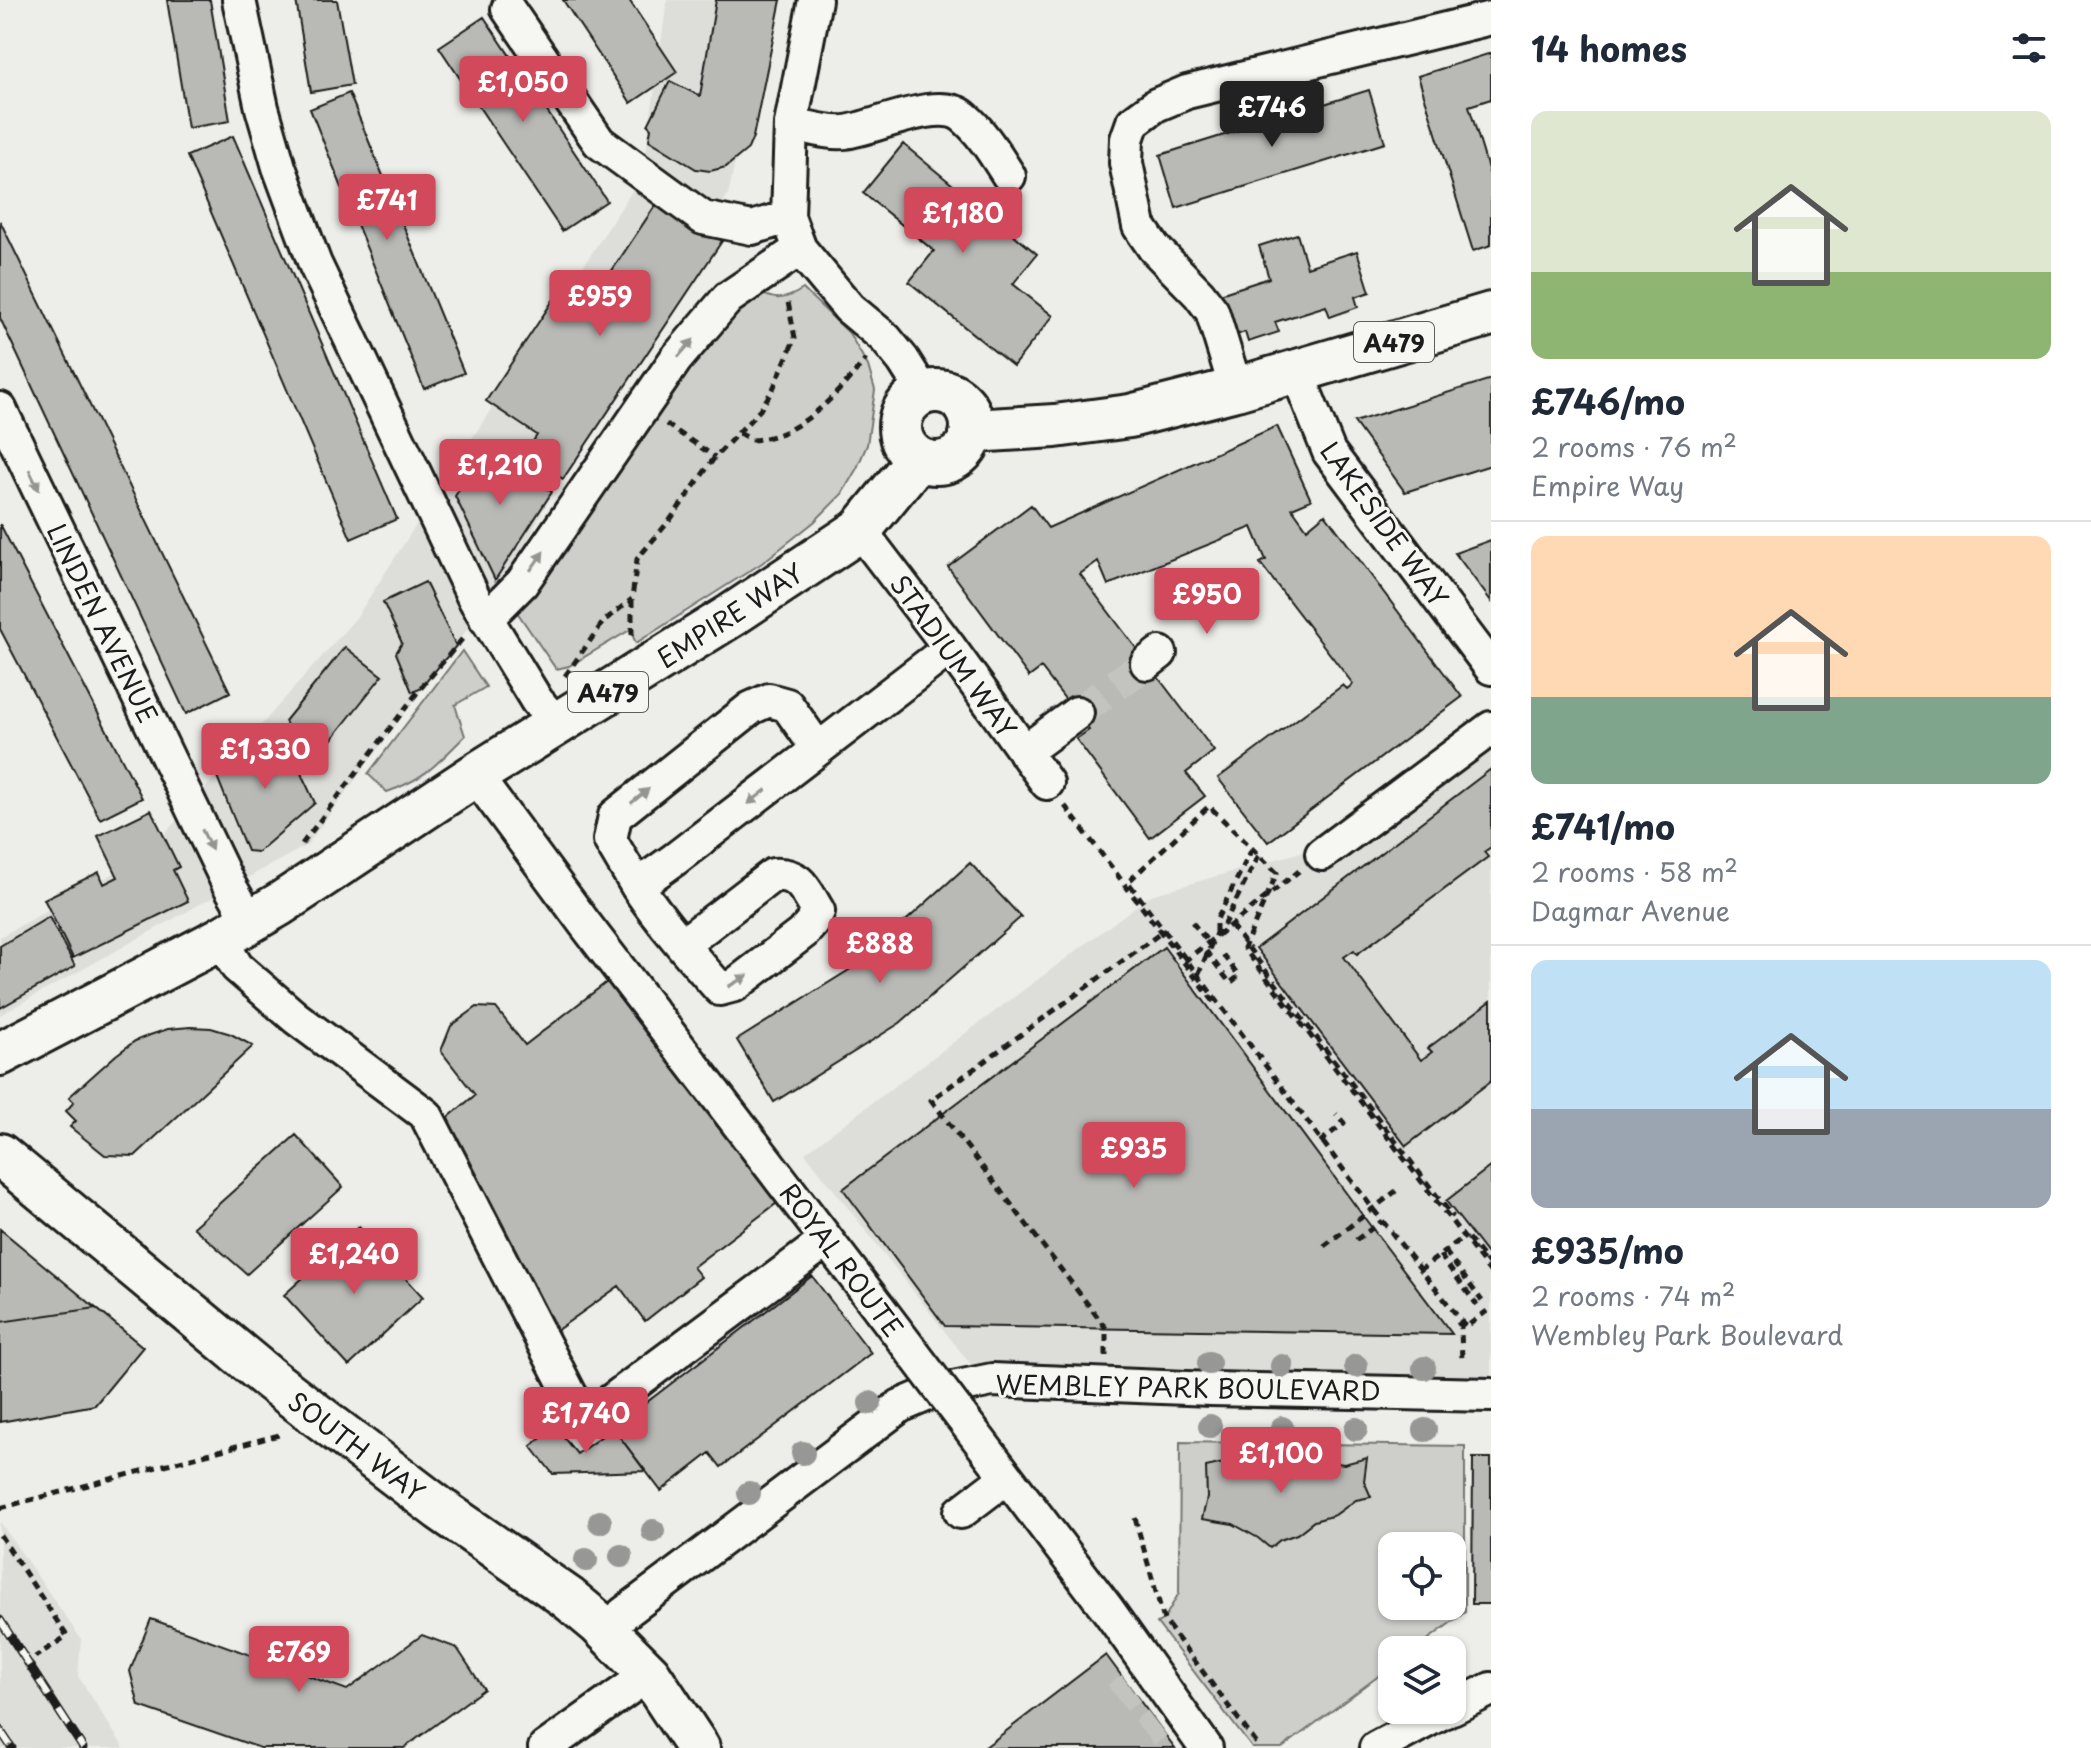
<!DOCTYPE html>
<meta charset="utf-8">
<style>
:root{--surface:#fff;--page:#f2f2f3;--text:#1f2937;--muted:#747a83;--line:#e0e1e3;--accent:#d1495b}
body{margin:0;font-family:"Playpen Sans",sans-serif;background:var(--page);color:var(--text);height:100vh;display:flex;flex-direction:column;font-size:30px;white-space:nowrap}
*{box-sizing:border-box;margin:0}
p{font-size:26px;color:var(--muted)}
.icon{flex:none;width:44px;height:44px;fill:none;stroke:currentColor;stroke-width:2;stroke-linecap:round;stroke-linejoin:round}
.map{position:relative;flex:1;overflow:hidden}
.drawer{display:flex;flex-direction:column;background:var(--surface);width:600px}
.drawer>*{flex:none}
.buttons{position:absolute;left:1378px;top:1532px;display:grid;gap:16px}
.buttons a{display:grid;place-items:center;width:88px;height:88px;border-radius:16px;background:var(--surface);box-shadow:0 2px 6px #0004;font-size:40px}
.price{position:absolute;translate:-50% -68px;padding:0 18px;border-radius:8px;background:var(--accent);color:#fff;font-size:26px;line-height:52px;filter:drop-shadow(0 2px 4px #0008)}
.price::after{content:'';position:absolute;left:50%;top:48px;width:24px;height:18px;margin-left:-12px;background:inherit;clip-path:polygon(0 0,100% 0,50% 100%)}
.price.current{background:#222;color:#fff}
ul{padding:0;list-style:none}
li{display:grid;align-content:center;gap:16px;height:424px;padding:0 40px}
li+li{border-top:2px solid var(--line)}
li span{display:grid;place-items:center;height:248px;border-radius:16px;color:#555}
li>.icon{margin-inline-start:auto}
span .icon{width:144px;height:144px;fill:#fffc;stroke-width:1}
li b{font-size:34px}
h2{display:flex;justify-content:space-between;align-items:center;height:96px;padding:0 40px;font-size:34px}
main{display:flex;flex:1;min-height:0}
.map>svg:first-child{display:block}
.built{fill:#ddddda}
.green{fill:#cececb;stroke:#757574;stroke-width:2;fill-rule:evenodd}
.building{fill:#b9b9b6;stroke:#1c1c1c;stroke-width:2}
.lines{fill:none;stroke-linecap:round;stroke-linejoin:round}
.minor-tunnel{stroke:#c3c3c0;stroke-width:32;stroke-dasharray:32 16;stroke-linecap:butt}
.minor-casing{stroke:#1c1c1c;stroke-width:38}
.major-casing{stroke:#1c1c1c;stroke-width:48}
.path{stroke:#1c1c1c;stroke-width:5;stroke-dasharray:8 6;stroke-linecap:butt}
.minor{stroke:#f6f6f2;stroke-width:32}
.major{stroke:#f6f6f2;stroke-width:42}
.rail-casing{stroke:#1c1c1c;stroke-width:9}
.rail{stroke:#f6f6f2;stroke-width:6;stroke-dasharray:18;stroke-linecap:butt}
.minor-bridge-casing{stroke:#1c1c1c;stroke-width:38;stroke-linecap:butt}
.minor-bridge{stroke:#f6f6f2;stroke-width:32}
.tree{fill:#979795}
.oneway{fill:#949492}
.labels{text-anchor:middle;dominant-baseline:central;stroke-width:6;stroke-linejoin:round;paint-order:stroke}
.shield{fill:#f6f6f2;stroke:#5d5d5c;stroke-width:2}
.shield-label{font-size:24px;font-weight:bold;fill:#1c1c1c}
.street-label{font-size:26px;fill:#1c1c1c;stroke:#f6f6f2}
</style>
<main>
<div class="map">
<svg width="1491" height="1748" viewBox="0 0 1491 1748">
<rect width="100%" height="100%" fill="#edede9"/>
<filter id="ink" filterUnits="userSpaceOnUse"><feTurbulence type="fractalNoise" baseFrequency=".0125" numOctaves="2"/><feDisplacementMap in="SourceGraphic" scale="16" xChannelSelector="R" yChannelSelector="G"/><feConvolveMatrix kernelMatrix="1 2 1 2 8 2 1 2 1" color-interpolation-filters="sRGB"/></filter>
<g filter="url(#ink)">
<path class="built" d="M 667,0 L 772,0 L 728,194 L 563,479 L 552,492 L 517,562 L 307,845 L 0,1015 L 0,937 L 146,855 L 356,618 L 643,174 Z
M 1491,719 L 1491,1396 L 986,1384 L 805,1153 L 1151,895 L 1315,848 Z
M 0,1522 L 81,1639 L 78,1676 L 124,1748 L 0,1748 Z"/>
<path class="green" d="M 803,289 L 849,333 L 868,366 L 875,390 L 867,445 L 857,468 L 842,494 L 814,522 L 762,563 L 636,643 L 630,630 L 569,666 L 556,669 L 515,609 L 676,376 L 757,290 C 773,302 786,300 803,289 Z
M 462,651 L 486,687 L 455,705 L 465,736 C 438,763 425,779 387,792 L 368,774 Z
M 1180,1442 L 1465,1446 L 1465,1612 L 1414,1650 L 1392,1650 L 1392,1666 L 1282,1748 L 1252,1748 L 1157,1623 L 1164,1619 L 1179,1593 ZM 1392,1546 L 1452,1546 L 1452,1606 L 1392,1606 Z"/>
<path class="building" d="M 167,0 L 210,0 L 230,121 L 188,128 Z
M 296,0 L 337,0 L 352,85 L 311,92 Z
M 563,0 L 629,0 L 677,72 L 631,103 Z
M 716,0 L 781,0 L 753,137 L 748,149 L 726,167 L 710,171 L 696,169 L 649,140 L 651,128 L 648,125 L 670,81 L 700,96 Z
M 484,17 L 607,201 L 562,231 L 439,47 Z
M 1491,53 L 1491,99 L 1469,106 L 1491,179 L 1491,245 L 1473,251 L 1418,76 Z
M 1369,90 L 1385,143 L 1176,208 L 1160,155 Z
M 349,93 L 464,373 L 424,389 L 310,109 Z
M 233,136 L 397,519 L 351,539 L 187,156 Z
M 903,144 L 1037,254 L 1013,284 L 1053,316 L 1013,366 L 909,282 L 934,251 L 863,193 Z
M 659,200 L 722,241 L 563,479 L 525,454 L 537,435 L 486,401 L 572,272 L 599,290 Z
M 0,221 L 230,692 L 186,714 L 0,318 Z
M 1297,234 L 1307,267 L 1357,251 L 1370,292 L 1355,297 L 1358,307 L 1330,317 L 1326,306 L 1275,322 L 1279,332 L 1248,342 L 1245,332 L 1230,337 L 1217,295 L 1269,278 L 1259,246 Z
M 1491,379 L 1491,465 L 1405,492 L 1354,422 Z
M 1277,426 L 1311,500 L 1292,508 L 1307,529 L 1325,514 L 1462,697 L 1268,842 L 1218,778 L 1343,685 L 1347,689 L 1353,684 L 1260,563 L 1266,560 L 1252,527 L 1108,585 L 1098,561 L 1080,574 L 1214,751 L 1186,773 L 1205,796 L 1150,838 L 1076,739 L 1089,730 L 1041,668 L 1029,677 L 948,567 L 1031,505 L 1048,528 Z
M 486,449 L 552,492 L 495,580 L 455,496 Z
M 0,524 L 142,798 L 100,819 L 0,629 Z
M 1491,540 L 1491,601 L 1455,553 Z
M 425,582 L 456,646 L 420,689 L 412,692 L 396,653 L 402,643 L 383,602 Z
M 345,647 L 382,676 L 328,744 L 300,756 L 285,721 Z
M 282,732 L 315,803 L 258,852 L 247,851 L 214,769 L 247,754 L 245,749 Z
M 1491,769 L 1491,847 L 1484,852 L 1488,857 L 1357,954 L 1354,950 L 1344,957 L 1421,1060 L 1432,1052 L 1428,1048 L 1491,1001 L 1491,1081 L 1406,1146 L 1256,948 Z
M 151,810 L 179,867 L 173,870 L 188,901 L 73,958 L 44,899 L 99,872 L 104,884 L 118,877 L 98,836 Z
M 970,863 L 1021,917 L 900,1023 L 774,1102 L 737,1040 L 857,965 Z
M 49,917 L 75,966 L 0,1008 L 0,946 Z
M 1164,947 L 1372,1228 L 1452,1334 L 945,1326 L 843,1189 Z
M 607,982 L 777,1203 L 693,1267 L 701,1277 L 645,1321 L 619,1286 L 553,1333 L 444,1121 L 475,1095 L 441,1051 L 451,1026 L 477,1007 L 496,1008 L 525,1045 Z
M 190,1027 L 211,1028 L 231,1034 L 253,1046 L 135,1156 L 105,1155 L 70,1127 L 76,1121 L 66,1111 L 74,1102 L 69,1097 L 116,1055 L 135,1041 L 150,1035 L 168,1029 Z
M 296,1135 L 343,1187 L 247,1274 L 193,1227 Z
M 1491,1166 L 1491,1259 L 1446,1201 Z
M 359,1227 L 423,1297 L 349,1366 L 284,1295 Z
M 0,1229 L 143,1347 L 95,1405 L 0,1422 Z
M 812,1276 L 871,1353 L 721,1467 L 710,1453 L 661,1491 L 613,1428 Z
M 96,1308 L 143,1347 L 95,1405 L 0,1422 L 0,1322 Z
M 555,1427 L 577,1454 L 613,1428 L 645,1471 L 553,1474 L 531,1446 Z
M 1239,1456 L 1257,1465 L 1295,1467 L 1306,1467 L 1322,1461 L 1344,1464 L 1367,1458 L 1364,1481 L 1371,1497 L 1356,1500 L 1335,1515 L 1314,1521 L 1297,1534 L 1280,1540 L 1270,1548 L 1258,1538 L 1233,1524 L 1202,1519 L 1207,1498 L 1206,1467 L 1228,1462 Z
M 1473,1458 L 1491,1458 L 1491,1604 L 1472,1604 Z
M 151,1619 L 347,1690 L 422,1635 L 457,1648 L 484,1689 L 404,1748 L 260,1748 L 139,1706 L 130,1671 Z
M 1106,1655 L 1175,1748 L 984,1748 Z"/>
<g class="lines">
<path class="minor-tunnel" d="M 1077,713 L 1147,663
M 1117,1698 L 1131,1688
M 1144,1733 L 1157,1723"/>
<defs>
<path id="minor" d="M 239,0 L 262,108 L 279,167 L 315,264 L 474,598 L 537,701 L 557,724
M 815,0 L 791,124 L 788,217 L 800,249 L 849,308 L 885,338 L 903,360 L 924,393
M 508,9 L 599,142 L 703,218 L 752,228 L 788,217
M 791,124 C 808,127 829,134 845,132 C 875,128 940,96 964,117 C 982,132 996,156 1009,176
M 1296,370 L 1329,452 L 1491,668
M 1236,389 L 1212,311 L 1199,294 L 1154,248 L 1139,226 L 1126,163 L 1127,139 L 1133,122 L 1156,105 L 1187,92 L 1491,18
M 0,409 L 228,883 L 250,921
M 860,530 L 950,648 L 1047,783
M 486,619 L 522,583 L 676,359 L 728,298 L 800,249
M 1147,663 L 1160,653
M 818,749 L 787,705 L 769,700 L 751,708 L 615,816 L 610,840 L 637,886 L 675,859 L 950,648
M 1024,752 L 1077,713
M 475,775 L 585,924 L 879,1308
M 1322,854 L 1491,728
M 637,886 C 662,923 691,956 720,989 L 735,985 L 804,932 L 812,923 L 818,911 C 805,890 801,873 773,875 L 682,945
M 220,939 L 237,967 L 296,1018 L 426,1115 L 573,1400 C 582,1410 590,1410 603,1407 L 827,1240
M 960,1415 L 1108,1610 L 1206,1748
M 961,1512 L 1007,1477
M 623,1614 L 900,1406 L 933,1392 L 992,1380 L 1211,1389 L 1491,1395
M 1452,1708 L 1491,1689
M 545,1748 L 649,1674
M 1376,1748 L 1447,1710"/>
<path id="major" d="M900 427a36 36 0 1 1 72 0a36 36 0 1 1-72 0Z
M 972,431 L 1055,426 L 1130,416 L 1236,389 L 1491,314
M 0,1054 L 220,939 L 280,904 L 475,775 L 732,615 L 860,530 L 918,459
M 0,1155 L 271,1380 L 440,1509 L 568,1598 L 598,1623 L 649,1674 L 698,1748"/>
</defs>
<use href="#minor" class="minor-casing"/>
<use href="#major" class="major-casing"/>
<path class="path" d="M 666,424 L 715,457
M 739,433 L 752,440 C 801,437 837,394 866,359
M 632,635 L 632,599 L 637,559 L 670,520 L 715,457 L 760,410 L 773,389 L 795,338 L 787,297
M 565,676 L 604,621 L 632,599
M 1065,806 L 1214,1002
M 302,844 L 420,689 L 464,637
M 1192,922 L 1209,943
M 1231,925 L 1453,1217
M 1216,932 L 1216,921 L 1252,849
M 1206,951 L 1230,983 L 1239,976 L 1223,955
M 1188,962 L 1186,960 L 1299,871
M 1198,975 L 1216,933 L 1224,924 L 1259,855
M 1320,1142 L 1344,1123 L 1336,1114
M 1468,1238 L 1491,1267
M 1356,1240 L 1382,1221
M 1324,1246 L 1396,1191
M 1445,1251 L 1482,1301
M 1440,1255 L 1477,1305
M 1419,1271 L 1465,1236
M 1491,1273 L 1244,948 L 1277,873 L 1209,806 L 1128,882 L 1373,1209 L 1466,1327 L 1491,1308
M 1458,1322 L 1461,1327 L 1462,1363
M 1106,1356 L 1106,1328 L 931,1100 L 1165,930
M 0,1508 L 283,1434
M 1135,1518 L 1164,1620 L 1260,1748
M 0,1535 L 67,1636 L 35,1657"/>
<use href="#minor" class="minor"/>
<use href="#major" class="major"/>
<defs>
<path id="rail" d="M 0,1620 L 83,1748
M 0,1730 L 12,1748"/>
</defs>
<use href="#rail" class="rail-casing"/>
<use href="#rail" class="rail"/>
<defs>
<path id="minor-bridge" d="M 879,1308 L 960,1415"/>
</defs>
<use href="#minor-bridge" class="minor-bridge-casing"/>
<use href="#minor-bridge" class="minor-bridge"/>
</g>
<g class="tree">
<circle cx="1209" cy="1363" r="12"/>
<circle cx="1282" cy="1366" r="12"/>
<circle cx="1356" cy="1366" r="12"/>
<circle cx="1424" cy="1368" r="12"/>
<circle cx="870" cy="1403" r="12"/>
<circle cx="1210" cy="1426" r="12"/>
<circle cx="1282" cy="1428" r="12"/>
<circle cx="1356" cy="1429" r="12"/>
<circle cx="1425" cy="1430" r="12"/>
<circle cx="803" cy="1453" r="12"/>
<circle cx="749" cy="1493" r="12"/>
<circle cx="600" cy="1522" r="12"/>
<circle cx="653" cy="1531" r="12"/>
<circle cx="621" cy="1556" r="12"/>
<circle cx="586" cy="1560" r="12"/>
</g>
<defs><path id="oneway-solid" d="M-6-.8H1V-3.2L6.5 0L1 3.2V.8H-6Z" transform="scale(2)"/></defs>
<g class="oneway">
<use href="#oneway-solid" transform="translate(686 348) rotate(-49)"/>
<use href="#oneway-solid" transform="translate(34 480) rotate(64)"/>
<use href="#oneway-solid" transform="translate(537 561) rotate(-55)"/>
<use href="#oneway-solid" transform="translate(640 796) rotate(-39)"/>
<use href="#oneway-solid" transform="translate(757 797) rotate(142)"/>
<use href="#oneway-solid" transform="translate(207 840) rotate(64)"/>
<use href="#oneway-solid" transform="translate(738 981) rotate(-30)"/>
</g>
</g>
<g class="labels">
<g class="shield">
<rect x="1354" y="322" width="80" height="40" rx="6"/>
<rect x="568" y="672" width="80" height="40" rx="6"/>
</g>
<g class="shield-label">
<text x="1394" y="342">A479</text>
<text x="608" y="692">A479</text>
</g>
<g class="street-label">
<text transform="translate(1385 524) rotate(54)">LAKESIDE WAY</text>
<text transform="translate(730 615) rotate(-33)">EMPIRE WAY</text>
<text transform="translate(103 623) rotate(64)">LINDEN AVENUE</text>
<text transform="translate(954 656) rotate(54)">STADIUM WAY</text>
<text transform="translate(842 1260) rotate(53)">ROYAL ROUTE</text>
<text transform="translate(1188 1387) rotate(1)">WEMBLEY PARK BOULEVARD</text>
<text transform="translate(357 1446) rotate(37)">SOUTH WAY</text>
</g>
</g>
</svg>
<div class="buttons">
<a><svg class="icon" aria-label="locate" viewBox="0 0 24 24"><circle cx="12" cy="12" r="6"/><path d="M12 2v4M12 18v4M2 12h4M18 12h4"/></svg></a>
<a><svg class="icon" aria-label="layers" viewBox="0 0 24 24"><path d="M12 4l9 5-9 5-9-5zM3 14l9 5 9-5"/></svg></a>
</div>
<b class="price" style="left:523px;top:124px">£1,050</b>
<b class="price current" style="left:1272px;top:149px">£746</b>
<b class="price" style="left:387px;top:242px">£741</b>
<b class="price" style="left:963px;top:255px">£1,180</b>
<b class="price" style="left:600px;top:338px">£959</b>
<b class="price" style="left:500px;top:507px">£1,210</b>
<b class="price" style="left:1207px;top:636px">£950</b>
<b class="price" style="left:265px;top:791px">£1,330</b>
<b class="price" style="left:880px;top:985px">£888</b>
<b class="price" style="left:1134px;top:1190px">£935</b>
<b class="price" style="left:354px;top:1296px">£1,240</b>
<b class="price" style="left:586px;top:1455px">£1,740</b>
<b class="price" style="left:1281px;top:1495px">£1,100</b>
<b class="price" style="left:299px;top:1694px">£769</b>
</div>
<section class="drawer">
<h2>14 homes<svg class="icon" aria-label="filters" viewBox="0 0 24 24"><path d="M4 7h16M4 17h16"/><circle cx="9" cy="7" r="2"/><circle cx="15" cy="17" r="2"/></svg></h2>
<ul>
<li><span style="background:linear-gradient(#dfe7d0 65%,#8fb573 0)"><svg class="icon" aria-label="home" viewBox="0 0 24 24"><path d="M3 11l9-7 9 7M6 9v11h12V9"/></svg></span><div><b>£746/mo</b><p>2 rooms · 76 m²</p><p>Empire Way</p></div></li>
<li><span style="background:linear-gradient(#ffd9b3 65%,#7fa58c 0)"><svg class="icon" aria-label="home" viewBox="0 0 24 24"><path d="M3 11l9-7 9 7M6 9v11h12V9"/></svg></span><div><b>£741/mo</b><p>2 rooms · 58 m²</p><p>Dagmar Avenue</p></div></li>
<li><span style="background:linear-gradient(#bfe0f5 60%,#9aa5b1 0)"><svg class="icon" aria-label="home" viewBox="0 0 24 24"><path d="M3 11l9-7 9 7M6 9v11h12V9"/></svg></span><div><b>£935/mo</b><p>2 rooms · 74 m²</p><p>Wembley Park Boulevard</p></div></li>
</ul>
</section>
</main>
